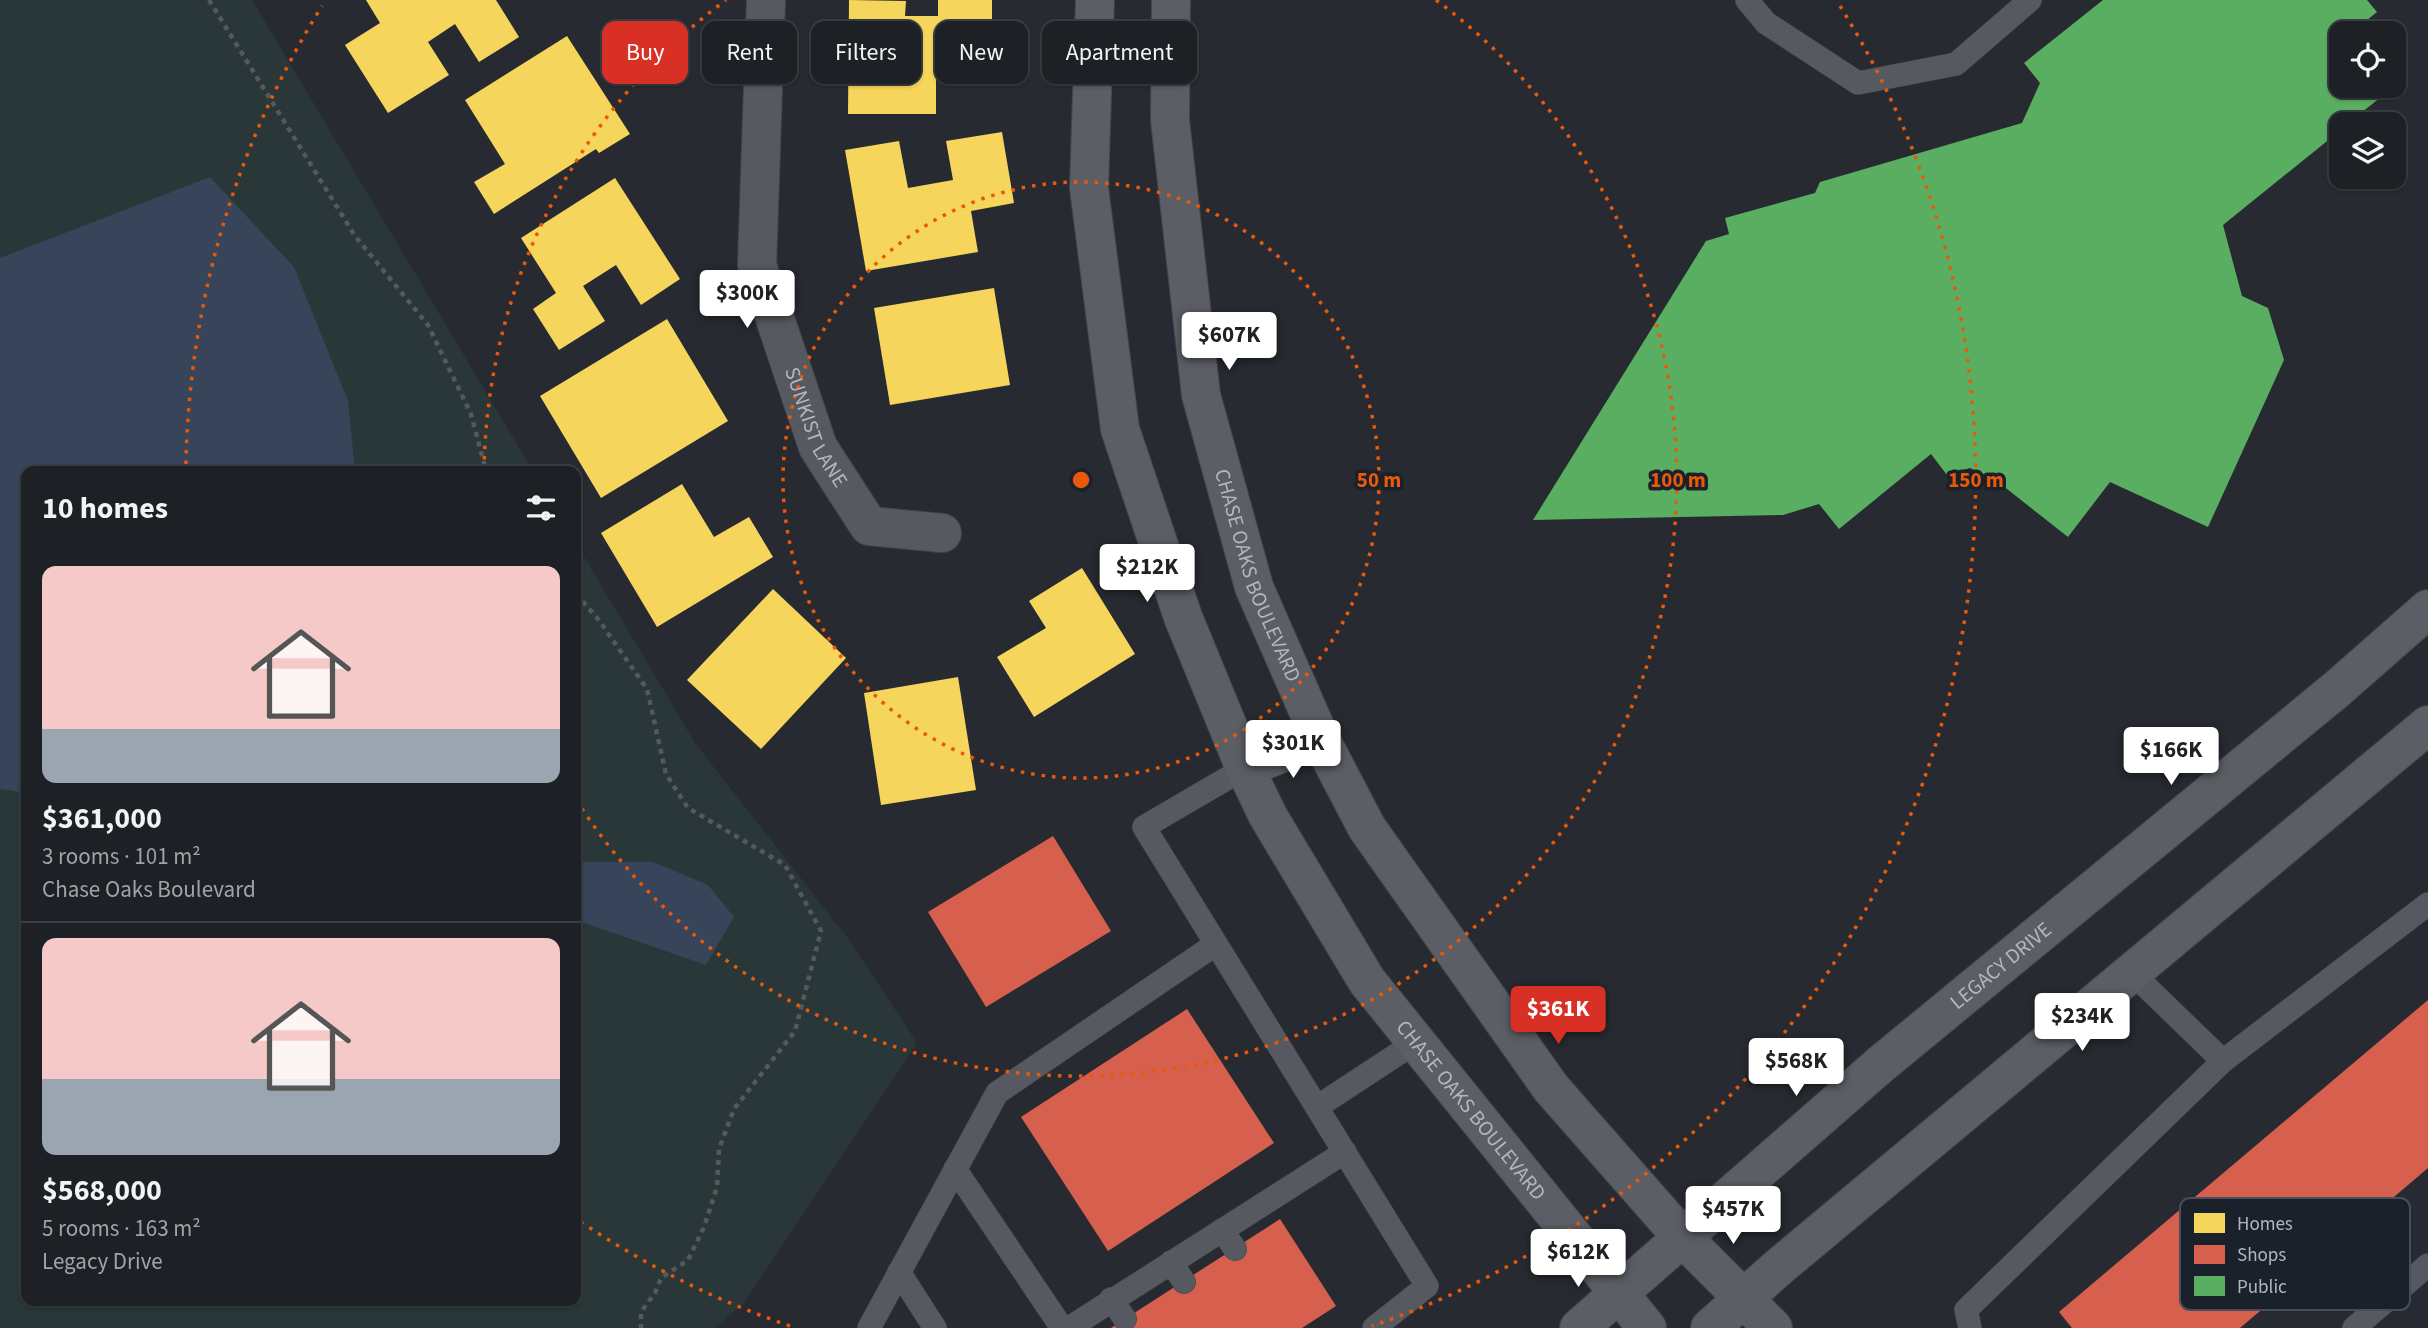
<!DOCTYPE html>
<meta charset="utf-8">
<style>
:root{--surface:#1d2025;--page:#25282d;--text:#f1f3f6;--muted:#a0a3a7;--line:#3b3e42;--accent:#d93025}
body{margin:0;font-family:"Source Sans 3",sans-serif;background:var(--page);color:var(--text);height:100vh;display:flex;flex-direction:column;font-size:26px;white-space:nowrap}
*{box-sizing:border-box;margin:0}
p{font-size:23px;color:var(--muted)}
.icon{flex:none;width:38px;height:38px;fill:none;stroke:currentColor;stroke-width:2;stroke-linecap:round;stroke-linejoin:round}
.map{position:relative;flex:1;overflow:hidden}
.details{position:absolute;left:21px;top:466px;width:560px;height:840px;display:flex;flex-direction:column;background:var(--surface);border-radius:14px;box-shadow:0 2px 5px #0004,0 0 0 2px var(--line)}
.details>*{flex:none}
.guide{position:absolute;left:602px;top:21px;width:665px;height:63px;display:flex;gap:14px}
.tools{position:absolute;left:2329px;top:21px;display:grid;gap:14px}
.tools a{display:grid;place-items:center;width:77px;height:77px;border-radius:14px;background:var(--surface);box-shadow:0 2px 5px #0004,0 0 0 2px var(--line);font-size:35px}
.price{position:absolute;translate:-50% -60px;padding:0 16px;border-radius:7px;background:#fff;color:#222;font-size:23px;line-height:46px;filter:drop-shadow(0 2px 4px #0008)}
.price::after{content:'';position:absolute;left:50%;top:42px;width:21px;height:16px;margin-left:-10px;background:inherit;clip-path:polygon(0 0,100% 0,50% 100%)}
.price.on{background:var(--accent);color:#fff}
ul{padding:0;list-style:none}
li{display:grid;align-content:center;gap:14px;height:371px;padding:0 21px}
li+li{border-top:2px solid var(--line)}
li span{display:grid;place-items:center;height:217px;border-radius:14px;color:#555}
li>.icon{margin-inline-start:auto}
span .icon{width:126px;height:126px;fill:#fffc;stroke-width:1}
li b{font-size:30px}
h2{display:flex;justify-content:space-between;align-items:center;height:84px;padding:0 21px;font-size:30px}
.pill{padding:0 24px;border-radius:14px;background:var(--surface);box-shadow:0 2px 5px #0004,0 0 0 2px var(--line);font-size:24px;line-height:63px}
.pill.on{background:var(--accent);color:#fff}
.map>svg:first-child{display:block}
.green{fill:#293739}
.water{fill:#384459}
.homes{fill:#f6d55c}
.shops{fill:#d6604d}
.public{fill:#5aae61}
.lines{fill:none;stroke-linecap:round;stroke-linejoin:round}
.lane-casing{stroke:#43464b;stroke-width:24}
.street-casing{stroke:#43464b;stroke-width:40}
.secondary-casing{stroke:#43464b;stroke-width:40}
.path{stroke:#55595d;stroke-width:4.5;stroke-dasharray:5 5;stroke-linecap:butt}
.lane{stroke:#565960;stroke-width:23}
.street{stroke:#565960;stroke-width:38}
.secondary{stroke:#5b5e64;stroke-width:38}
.ring{fill:none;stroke:#e8590c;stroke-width:3.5;stroke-dasharray:3.5 7}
.labels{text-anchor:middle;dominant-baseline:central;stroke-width:7;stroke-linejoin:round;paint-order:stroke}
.street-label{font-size:21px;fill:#b1b7c2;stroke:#1b212b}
.key{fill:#1b212b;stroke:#484e58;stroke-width:2}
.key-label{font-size:19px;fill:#b1b7c2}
.centre{fill:#e8590c;stroke:#1b212b;stroke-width:3.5}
.ring-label{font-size:21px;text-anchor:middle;font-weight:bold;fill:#e8590c;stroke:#1b212b;stroke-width:7;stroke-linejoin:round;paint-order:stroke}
</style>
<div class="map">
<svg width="2428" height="1328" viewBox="0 0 2428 1328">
<rect width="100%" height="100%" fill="#272b31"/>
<path class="green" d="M 0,0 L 252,0 L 533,471 L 26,471 L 26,1300 L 576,1300 L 576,543 L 695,743 L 850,941 L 917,1043 L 743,1304 L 715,1328 L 0,1328 Z"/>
<path class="water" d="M 210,177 L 294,267 L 348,401 L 355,471 L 26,471 L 26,787 L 21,792 L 0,789 L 0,258 Z
M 576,862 L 653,862 L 708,885 L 734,917 L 706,965 L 576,920 Z"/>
<path class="homes" d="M 366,0 L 496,0 L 519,37 L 479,62 L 455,24 L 428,42 L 449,75 L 388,113 L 345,45 L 380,23 Z
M 849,0 L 906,1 L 905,16 L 938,16 L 938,0 L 992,0 L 992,62 L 936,62 L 936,114 L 848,114 Z
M 567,36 L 630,134 L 599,153 L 596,149 L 494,214 L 474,182 L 505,164 L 465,100 Z
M 1002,132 L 1014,203 L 971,211 L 978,252 L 866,271 L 845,150 L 899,141 L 908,188 L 953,180 L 946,141 Z
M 615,178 L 680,279 L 641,305 L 616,265 L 583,286 L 605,321 L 559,350 L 533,309 L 556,293 L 521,238 Z
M 994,288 L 1010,385 L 890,405 L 874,308 Z
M 667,319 L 728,421 L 601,498 L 540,396 Z
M 682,484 L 714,537 L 749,517 L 773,557 L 657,627 L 601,533 Z
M 1082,568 L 1135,654 L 1034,717 L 997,657 L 1046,628 L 1029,601 Z
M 773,589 L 846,658 L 761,749 L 687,680 Z
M 958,677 L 976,790 L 881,805 L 864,693 Z"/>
<path class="shops" d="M 1053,836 L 1111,931 L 986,1007 L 928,912 Z
M 2428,1000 L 2428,1168 L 2240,1328 L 2072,1328 L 2059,1312 Z
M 1187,1009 L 1274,1143 L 1108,1251 L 1021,1117 Z
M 1280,1219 L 1336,1306 L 1302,1328 L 1111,1328 Z"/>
<path class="public" d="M 2103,0 L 2367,0 L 2377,12 L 2351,33 L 2342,33 L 2342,86 L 2395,86 L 2347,124 L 2342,124 L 2342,129 L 2223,225 L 2242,296 L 2268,308 L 2284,360 L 2208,527 L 2110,482 L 2068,537 L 1993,478 L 1970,468 L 1947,475 L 1931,454 L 1839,529 L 1819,504 L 1783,515 L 1533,520 L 1706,241 L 1729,234 L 1725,218 L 1815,193 L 1820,182 L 2022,123 L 2040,83 L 2024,63 Z"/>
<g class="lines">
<defs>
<path id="lane" d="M 1747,0 L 1766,23 L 1858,83 L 1956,64 L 2030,0
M 1245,768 L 1144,827 L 1427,1286 L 1374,1328
M 2223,1061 L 2428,904
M 1317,1107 L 1416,1042
M 955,1169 L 1062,1328
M 1222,1230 L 1235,1249
M 1171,1262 L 1184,1282
M 899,1272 L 935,1328
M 1111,1299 L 1125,1319
M 869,1328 L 997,1093 L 1216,944
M 1069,1328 L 1345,1152
M 1970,1328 L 1966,1310 L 2223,1061 L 2132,973
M 2354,1328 L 2428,1265"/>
<g id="street">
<path id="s1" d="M 766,0 L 757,265 L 818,447 L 869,526 L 942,533"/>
</g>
<g id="secondary">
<path id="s2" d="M 1095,0 L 1089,188 L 1120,429 L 1183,617 L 1245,768 L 1268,816 L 1367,981 L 1647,1328"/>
<path id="s3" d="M 1171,0 L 1170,120 L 1201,395 L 1254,587 L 1320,738 L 1367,828 L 1551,1088 L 1682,1237 L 1773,1328"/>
<path d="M 1245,768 L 1320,738"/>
<path id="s4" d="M 1579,1328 L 1881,1064 L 2337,689 L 2428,609"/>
<path d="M 1710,1328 L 1780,1266 L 2428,725"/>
</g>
</defs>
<use href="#lane" class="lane-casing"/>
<use href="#street" class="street-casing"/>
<use href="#secondary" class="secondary-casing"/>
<path class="path" d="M 209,0 L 355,236 L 428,325 L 471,414 L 486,471
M 576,594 L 598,619 L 647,689 L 666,774 L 688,808 L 785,865 L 821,931 L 795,1031 L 734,1109 L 719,1149 L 717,1187 L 704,1227 L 688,1260 L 661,1278 L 655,1293 L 641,1312 L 641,1328"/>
<use href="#lane" class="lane"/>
<use href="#street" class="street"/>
<use href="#secondary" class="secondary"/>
</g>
<g class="ring">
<circle cx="1081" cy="480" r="298"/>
<path d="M484 470A597 597 0 0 1 726 0M1436 0A597 597 0 1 1 577 801"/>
<path d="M790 1326A895 895 0 0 1 581 1222M186 464A895 895 0 0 1 322 6M1840 6A895 895 0 0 1 1372 1326"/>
</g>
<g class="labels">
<g class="street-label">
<text stroke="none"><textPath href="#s1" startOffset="438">SUNKIST LANE</textPath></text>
<text stroke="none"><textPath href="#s3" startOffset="586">CHASE OAKS BOULEVARD</textPath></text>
<text stroke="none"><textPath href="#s4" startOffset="556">LEGACY DRIVE</textPath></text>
<text stroke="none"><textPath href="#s2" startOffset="1204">CHASE OAKS BOULEVARD</textPath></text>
</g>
</g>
<rect x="2180" y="1198" width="230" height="112" rx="10" class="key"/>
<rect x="2194" y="1213" width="31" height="20" fill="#f6d55c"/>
<rect x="2194" y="1245" width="31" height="19" fill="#d6604d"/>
<rect x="2194" y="1276" width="31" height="20" fill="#5aae61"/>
<g class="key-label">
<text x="2237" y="1230">Homes</text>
<text x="2237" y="1261">Shops</text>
<text x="2237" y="1293">Public</text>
</g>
<circle cx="1081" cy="480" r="10" class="centre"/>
<g class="ring-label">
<text x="1379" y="487">50 m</text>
<text x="1678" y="487">100 m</text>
<text x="1976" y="487">150 m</text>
</g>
</svg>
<div class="tools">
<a><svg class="icon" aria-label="locate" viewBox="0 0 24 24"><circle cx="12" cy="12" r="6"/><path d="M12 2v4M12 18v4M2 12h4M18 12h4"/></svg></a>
<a><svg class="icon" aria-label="layers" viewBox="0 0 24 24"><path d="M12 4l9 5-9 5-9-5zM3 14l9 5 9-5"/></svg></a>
</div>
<b class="price" style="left:747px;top:330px">$300K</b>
<b class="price" style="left:1229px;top:372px">$607K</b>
<b class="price" style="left:1147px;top:604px">$212K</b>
<b class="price" style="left:1293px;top:780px">$301K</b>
<b class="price" style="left:2171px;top:787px">$166K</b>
<b class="price on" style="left:1558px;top:1046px">$361K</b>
<b class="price" style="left:2082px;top:1053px">$234K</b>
<b class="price" style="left:1796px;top:1098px">$568K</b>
<b class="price" style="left:1733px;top:1246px">$457K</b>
<b class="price" style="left:1578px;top:1289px">$612K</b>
<div class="guide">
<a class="pill on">Buy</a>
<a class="pill">Rent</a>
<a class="pill">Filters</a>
<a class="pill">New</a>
<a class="pill">Apartment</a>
</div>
<section class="details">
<h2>10 homes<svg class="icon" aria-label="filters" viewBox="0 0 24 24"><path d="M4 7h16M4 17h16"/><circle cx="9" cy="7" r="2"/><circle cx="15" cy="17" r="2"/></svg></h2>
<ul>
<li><span style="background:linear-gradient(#f6c9c9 75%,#9aa5b1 0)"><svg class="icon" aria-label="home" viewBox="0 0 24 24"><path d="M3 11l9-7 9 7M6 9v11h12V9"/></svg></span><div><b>$361,000</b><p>3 rooms · 101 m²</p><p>Chase Oaks Boulevard</p></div></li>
<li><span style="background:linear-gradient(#f6c9c9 65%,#9aa5b1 0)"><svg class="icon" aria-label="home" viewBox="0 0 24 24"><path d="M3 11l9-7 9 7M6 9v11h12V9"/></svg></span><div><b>$568,000</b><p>5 rooms · 163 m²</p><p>Legacy Drive</p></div></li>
</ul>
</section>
</div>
